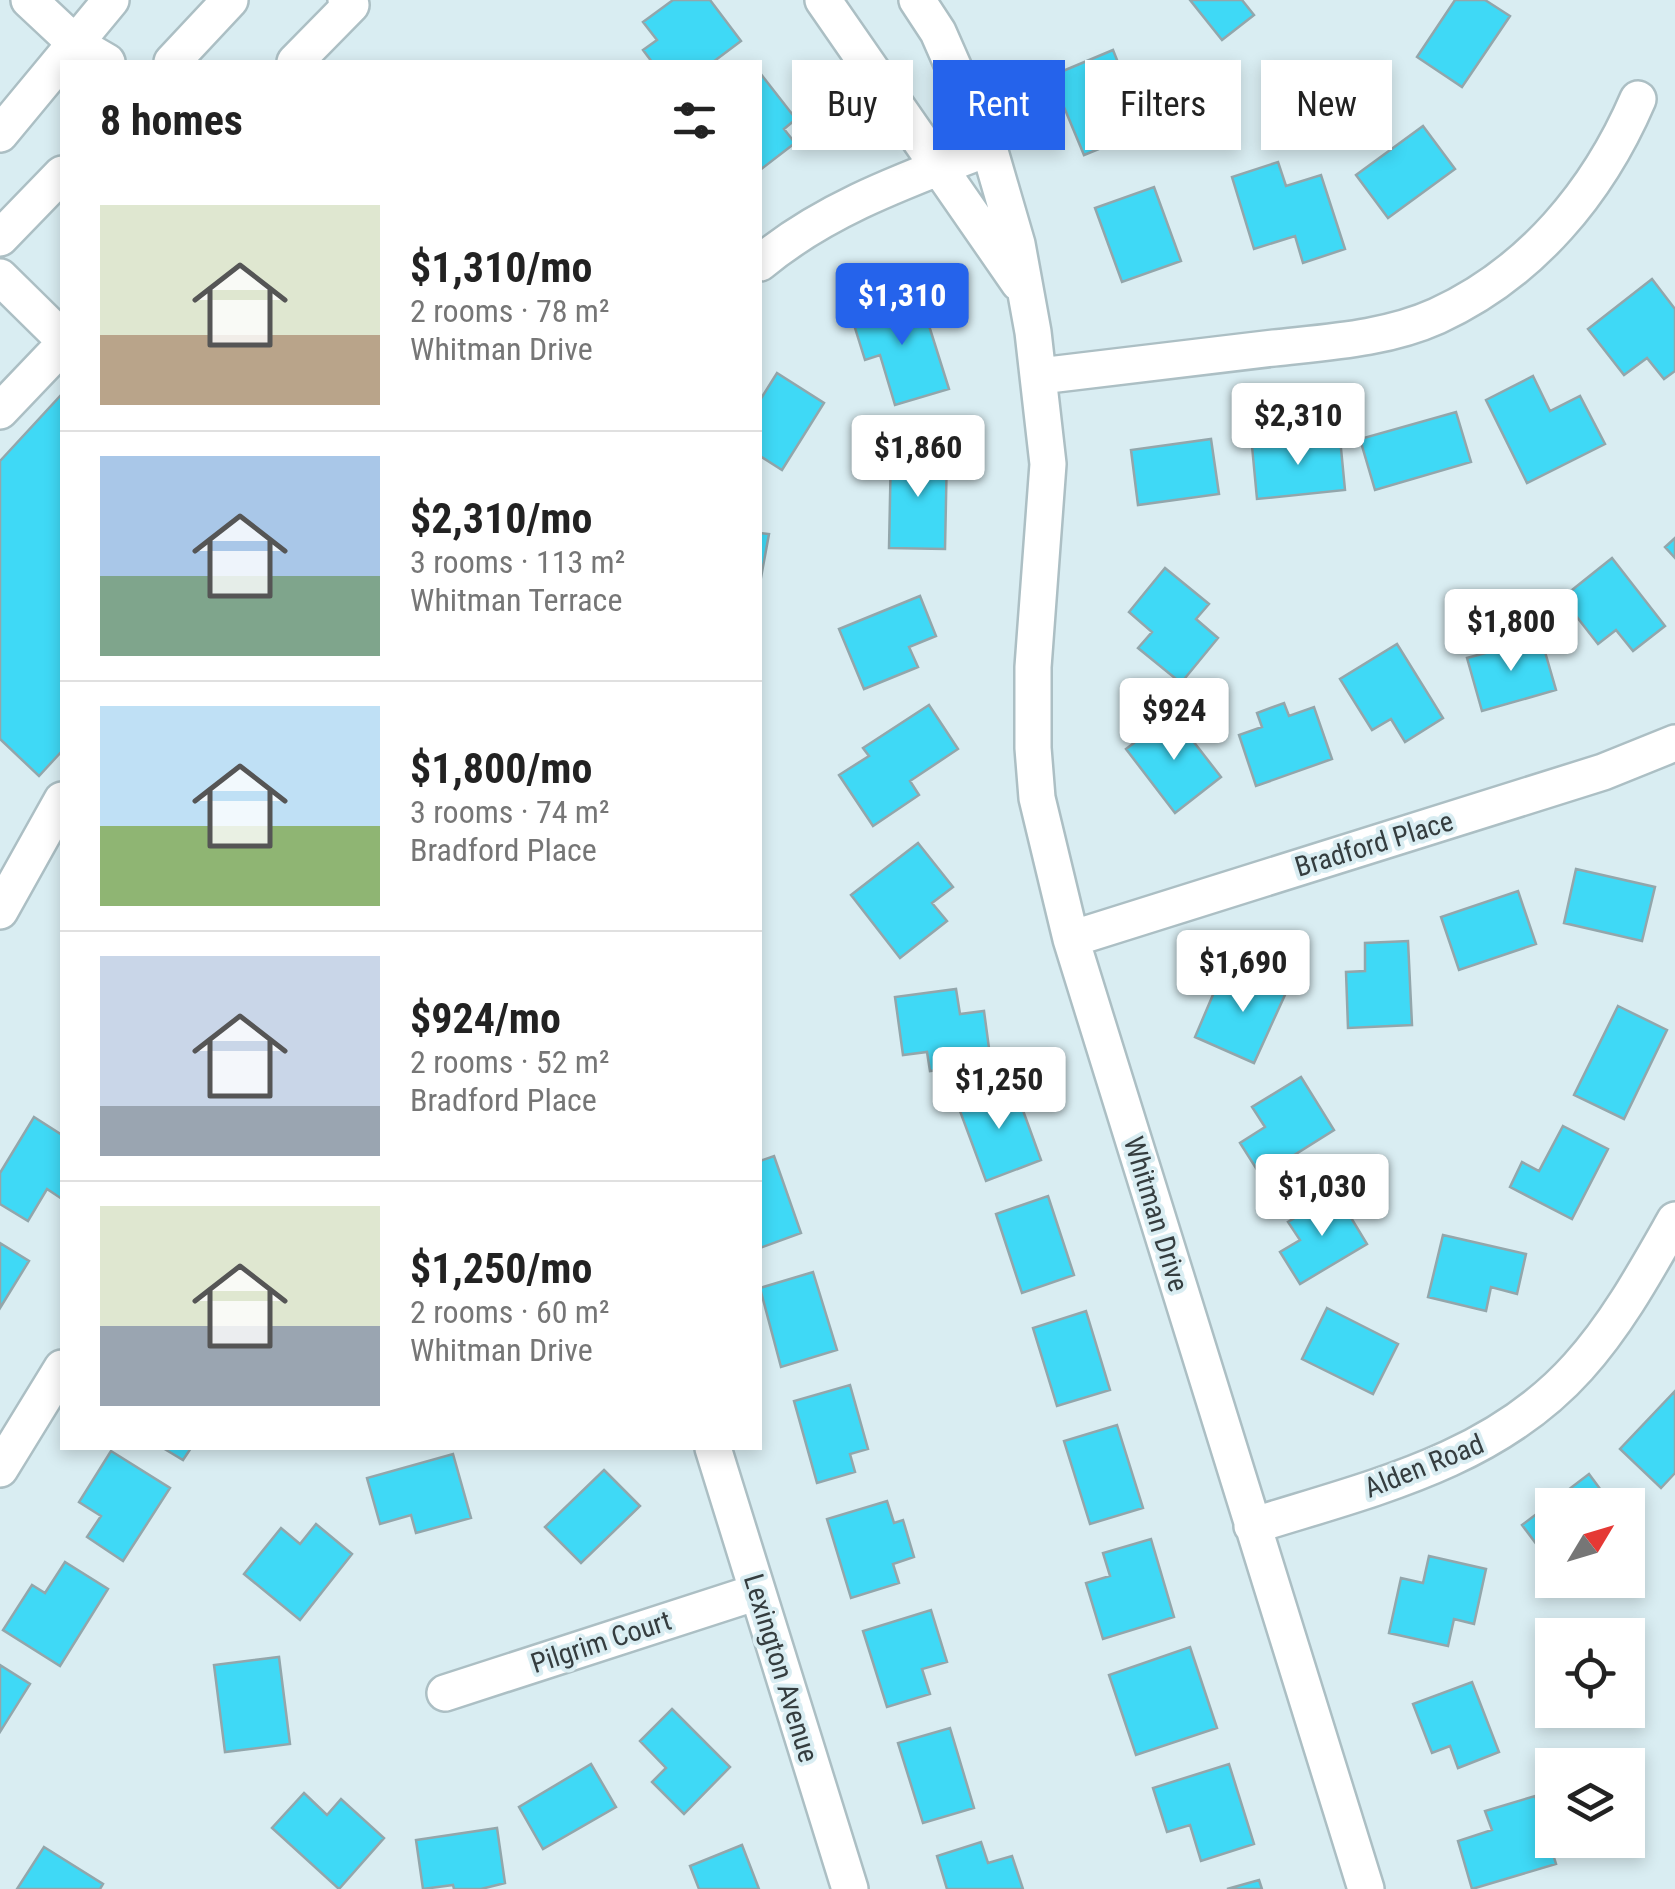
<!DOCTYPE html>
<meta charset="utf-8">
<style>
:root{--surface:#fff;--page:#f2f2f2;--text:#222;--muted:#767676;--line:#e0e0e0;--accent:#2563eb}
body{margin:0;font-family:"Roboto Condensed",sans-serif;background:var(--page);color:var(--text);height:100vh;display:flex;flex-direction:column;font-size:38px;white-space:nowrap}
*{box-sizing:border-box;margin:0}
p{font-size:32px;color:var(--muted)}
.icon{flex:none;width:55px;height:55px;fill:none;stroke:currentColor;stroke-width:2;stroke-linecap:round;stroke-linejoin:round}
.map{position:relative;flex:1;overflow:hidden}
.panel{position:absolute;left:60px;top:60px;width:702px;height:1390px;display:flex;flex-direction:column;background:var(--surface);border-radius:0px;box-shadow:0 5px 15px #0003}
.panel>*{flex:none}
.top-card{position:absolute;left:792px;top:60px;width:732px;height:90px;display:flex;gap:20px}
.needle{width:65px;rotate:52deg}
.tools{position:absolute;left:1535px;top:1488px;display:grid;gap:20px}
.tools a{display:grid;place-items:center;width:110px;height:110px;border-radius:0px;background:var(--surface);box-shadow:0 5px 15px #0003;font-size:50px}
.price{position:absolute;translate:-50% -85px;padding:0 22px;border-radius:10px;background:#fff;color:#222;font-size:32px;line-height:65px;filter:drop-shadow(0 2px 5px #0008)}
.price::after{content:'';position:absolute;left:50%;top:60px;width:30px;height:22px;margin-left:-15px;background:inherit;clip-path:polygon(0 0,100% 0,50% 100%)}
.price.current{background:var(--accent);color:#fff}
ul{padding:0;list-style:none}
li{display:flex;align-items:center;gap:30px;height:250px;padding:0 40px}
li+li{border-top:2px solid var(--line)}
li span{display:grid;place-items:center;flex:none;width:280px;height:200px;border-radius:0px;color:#555}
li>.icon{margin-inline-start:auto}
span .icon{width:120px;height:120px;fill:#fffc;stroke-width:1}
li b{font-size:42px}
h2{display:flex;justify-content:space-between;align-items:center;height:120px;padding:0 40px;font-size:42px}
.tag{padding:0 35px;border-radius:0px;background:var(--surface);box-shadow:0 5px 15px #0003;font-size:35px;line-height:90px}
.tag.current{background:var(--accent);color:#fff}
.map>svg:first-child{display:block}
.building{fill:#3fd9f6;stroke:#93a6ab;stroke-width:2.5}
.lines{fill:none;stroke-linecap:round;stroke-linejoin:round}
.minor-casing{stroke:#acbfc4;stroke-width:40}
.minor{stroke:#fff;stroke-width:35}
.labels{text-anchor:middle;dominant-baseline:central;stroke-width:8;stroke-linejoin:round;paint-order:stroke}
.street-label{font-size:28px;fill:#353d3f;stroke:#d9edf2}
</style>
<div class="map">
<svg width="1675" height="1889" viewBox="0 0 1675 1889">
<rect width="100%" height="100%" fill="#d9edf2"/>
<path class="building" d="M 673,0 L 710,0 L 741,41 L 713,62 L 652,62 L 643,50 L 657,40 L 643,22 Z
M 1190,0 L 1242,0 L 1254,15 L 1222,40 Z
M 1455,0 L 1485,0 L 1510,16 L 1462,87 L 1417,57 Z
M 1113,50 L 1135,105 L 1118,112 L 1128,137 L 1084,155 L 1051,76 Z
M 760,73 L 796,119 L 784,129 L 795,143 L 760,170 Z
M 1423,126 L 1455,169 L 1388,218 L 1356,175 Z
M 1278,162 L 1286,186 L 1321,175 L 1345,249 L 1303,263 L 1295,236 L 1254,249 L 1232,177 Z
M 1154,187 L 1181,261 L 1122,282 L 1095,208 Z
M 1652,279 L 1675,309 L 1675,371 L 1664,379 L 1647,358 L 1624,375 L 1588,329 Z
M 919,294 L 949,389 L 895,405 L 880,355 L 865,360 L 851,315 Z
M 777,373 L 824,403 L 782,470 L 760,456 L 760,400 Z
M 1533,376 L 1550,411 L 1580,396 L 1605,444 L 1527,483 L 1486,400 Z
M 62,394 L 62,751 L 39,776 L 0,739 L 0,461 Z
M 1456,412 L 1471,462 L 1375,490 L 1360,439 Z
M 1340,438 L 1345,490 L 1257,499 L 1252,446 Z
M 1211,439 L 1219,494 L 1138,505 L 1131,450 Z
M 891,451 L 947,452 L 945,549 L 889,548 Z
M 760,533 L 769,534 L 760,583 Z
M 1675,538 L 1675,558 L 1665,547 Z
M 1612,558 L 1665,626 L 1633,651 L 1616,630 L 1598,644 L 1562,598 Z
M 1165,568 L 1209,604 L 1196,619 L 1218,638 L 1181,683 L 1138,648 L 1152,632 L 1129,612 Z
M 920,596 L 936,636 L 909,647 L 918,667 L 864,689 L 839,629 Z
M 1541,638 L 1556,690 L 1482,711 L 1467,658 Z
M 1397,644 L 1443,718 L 1405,742 L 1391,719 L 1372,730 L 1340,679 Z
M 1284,703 L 1289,716 L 1314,707 L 1332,759 L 1256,786 L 1239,735 L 1262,727 L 1257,713 Z
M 929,705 L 958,749 L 910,781 L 919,795 L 873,826 L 839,775 L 869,756 L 863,748 Z
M 1172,714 L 1221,777 L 1175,813 L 1126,749 Z
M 918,843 L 953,887 L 932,903 L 947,921 L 900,958 L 851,895 Z
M 1576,869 L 1655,887 L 1642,941 L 1564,923 Z
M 1518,891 L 1536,944 L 1459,970 L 1441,917 Z
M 1408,941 L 1412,1025 L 1348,1028 L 1346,972 L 1365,971 L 1365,943 Z
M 1247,967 L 1289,986 L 1254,1063 L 1195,1037 L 1218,983 L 1237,991 Z
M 956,989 L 960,1014 L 984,1011 L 991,1063 L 930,1071 L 927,1052 L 903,1055 L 895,997 Z
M 1618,1006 L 1667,1030 L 1624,1119 L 1574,1095 Z
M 1301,1077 L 1334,1130 L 1261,1176 L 1240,1143 L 1265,1127 L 1252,1107 Z
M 1013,1083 L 1041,1160 L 986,1181 L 957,1103 Z
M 34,1117 L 62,1135 L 62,1199 L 47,1189 L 28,1221 L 0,1204 L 0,1173 Z
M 1563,1126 L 1608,1149 L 1572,1219 L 1510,1187 L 1522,1162 L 1539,1171 Z
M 774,1156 L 801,1233 L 760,1248 L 760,1161 Z
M 1336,1193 L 1367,1244 L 1300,1284 L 1280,1252 L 1300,1240 L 1288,1222 Z
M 1048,1196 L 1074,1275 L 1022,1293 L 996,1214 Z
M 1443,1235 L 1526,1254 L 1517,1294 L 1491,1287 L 1486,1311 L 1428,1297 Z
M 0,1243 L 29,1261 L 0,1308 Z
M 813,1272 L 837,1350 L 781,1367 L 760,1288 Z
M 1327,1308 L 1398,1344 L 1373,1394 L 1302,1359 Z
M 1086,1311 L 1110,1390 L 1057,1406 L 1033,1328 Z
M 850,1385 L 868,1449 L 850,1454 L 855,1472 L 817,1483 L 794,1401 Z
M 1675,1391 L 1675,1473 L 1661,1488 L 1620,1449 Z
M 1117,1425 L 1143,1508 L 1090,1524 L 1064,1441 Z
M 163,1448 L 191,1448 L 183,1460 Z
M 111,1451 L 170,1488 L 123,1561 L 87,1537 L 101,1516 L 79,1502 Z
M 453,1454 L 471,1518 L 416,1533 L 411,1515 L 380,1524 L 367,1478 Z
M 604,1470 L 640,1506 L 581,1563 L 545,1527 Z
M 1589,1474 L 1612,1505 L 1552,1505 L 1552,1565 L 1522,1525 Z
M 887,1501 L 894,1523 L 903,1520 L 914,1557 L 893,1564 L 899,1583 L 851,1598 L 827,1519 Z
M 316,1524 L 352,1554 L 300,1620 L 244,1574 L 281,1528 L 300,1544 Z
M 1151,1539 L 1174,1617 L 1103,1639 L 1086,1583 L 1110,1576 L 1103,1553 Z
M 1429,1556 L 1486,1569 L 1474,1624 L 1454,1619 L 1448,1646 L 1389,1633 L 1401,1578 L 1423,1583 Z
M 65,1562 L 108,1589 L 60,1666 L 3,1630 L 32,1585 L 45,1593 Z
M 931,1610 L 947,1662 L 922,1669 L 930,1694 L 887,1707 L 863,1631 Z
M 1190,1647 L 1217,1728 L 1136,1755 L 1109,1675 Z
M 279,1657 L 290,1744 L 225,1752 L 214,1665 Z
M 0,1665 L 30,1684 L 0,1732 Z
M 1472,1682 L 1499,1752 L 1458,1768 L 1450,1746 L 1432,1753 L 1413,1704 Z
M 672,1709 L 730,1767 L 684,1814 L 652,1782 L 666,1768 L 640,1741 Z
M 950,1728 L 974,1808 L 923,1823 L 898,1743 Z
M 591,1764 L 616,1807 L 543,1849 L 519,1807 Z
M 1229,1764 L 1254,1844 L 1201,1861 L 1190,1825 L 1167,1832 L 1153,1788 Z
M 304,1793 L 327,1815 L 341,1799 L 384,1838 L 339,1889 L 272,1828 Z
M 1535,1796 L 1556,1864 L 1472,1889 L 1458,1841 L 1492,1830 L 1485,1811 Z
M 497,1828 L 505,1883 L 481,1889 L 454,1889 L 453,1885 L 423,1889 L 416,1840 Z
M 981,1842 L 988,1863 L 1012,1856 L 1023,1889 L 947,1889 L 937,1856 Z
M 742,1845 L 759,1889 L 699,1889 L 690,1866 Z
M 44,1847 L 103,1884 L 100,1889 L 17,1889 Z
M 1259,1880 L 1262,1889 L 1227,1889 Z"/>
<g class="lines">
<defs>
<path id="minor" d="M 29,0 L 76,44 L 107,62
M 823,0 L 1019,283
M 917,0 L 938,32 L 989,148 L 1017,244 L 1033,332 L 1048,464 L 1033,667 L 1033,748 L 1037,798 L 1071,939 L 1366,1889
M 172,62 L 230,0
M 295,62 L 351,5 L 346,0
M 0,134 L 111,0
M 0,238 L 62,174
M 760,263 C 826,208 909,179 989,148
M 0,277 L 62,338
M 1040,376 C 1118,366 1196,357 1274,348 C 1328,342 1386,339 1437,316 C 1531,273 1598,192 1638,99
M 0,411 L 62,346
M 0,911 L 62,800
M 1071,939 L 1603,772 L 1675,743
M 713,1448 L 850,1889
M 0,1469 L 62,1368
M 1252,1526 C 1369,1489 1493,1462 1578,1367 C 1617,1324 1646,1271 1675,1220
M 445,1693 L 757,1592"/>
</defs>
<use href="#minor" class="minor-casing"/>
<use href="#minor" class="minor"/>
</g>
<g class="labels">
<g class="street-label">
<text transform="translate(1374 844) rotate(-17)">Bradford Place</text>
<text transform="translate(1156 1214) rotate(73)">Whitman Drive</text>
<text transform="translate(1424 1466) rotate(-22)">Alden Road</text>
<text transform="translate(601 1642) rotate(-18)">Pilgrim Court</text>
<text transform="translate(781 1668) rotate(73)">Lexington Avenue</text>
</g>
</g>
</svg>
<div class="tools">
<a><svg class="needle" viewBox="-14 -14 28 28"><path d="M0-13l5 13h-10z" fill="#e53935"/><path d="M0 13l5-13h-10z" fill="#767676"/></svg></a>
<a><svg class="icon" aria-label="locate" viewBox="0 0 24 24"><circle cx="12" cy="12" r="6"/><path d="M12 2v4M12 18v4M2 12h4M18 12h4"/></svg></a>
<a><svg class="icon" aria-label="layers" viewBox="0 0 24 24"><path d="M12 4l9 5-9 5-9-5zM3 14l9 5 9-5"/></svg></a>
</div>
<b class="price current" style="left:902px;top:348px">$1,310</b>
<b class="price" style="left:1298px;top:468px">$2,310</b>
<b class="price" style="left:918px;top:500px">$1,860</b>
<b class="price" style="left:1511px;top:674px">$1,800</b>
<b class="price" style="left:1174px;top:763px">$924</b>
<b class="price" style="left:1243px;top:1015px">$1,690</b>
<b class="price" style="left:999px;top:1132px">$1,250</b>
<b class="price" style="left:1322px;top:1239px">$1,030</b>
<div class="top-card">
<a class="tag">Buy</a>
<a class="tag current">Rent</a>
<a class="tag">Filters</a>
<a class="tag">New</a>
</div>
<section class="panel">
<h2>8 homes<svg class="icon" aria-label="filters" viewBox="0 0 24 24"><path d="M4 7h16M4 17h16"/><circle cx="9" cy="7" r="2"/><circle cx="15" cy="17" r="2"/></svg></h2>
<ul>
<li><span style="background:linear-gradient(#dfe7d0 65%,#b9a48a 0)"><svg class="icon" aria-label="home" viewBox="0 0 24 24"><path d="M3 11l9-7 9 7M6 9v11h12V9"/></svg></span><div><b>$1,310/mo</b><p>2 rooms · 78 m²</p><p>Whitman Drive</p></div></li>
<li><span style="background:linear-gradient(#a9c7e8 60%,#7fa58c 0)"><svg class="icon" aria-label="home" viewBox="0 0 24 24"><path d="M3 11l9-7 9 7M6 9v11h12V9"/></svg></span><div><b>$2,310/mo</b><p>3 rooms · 113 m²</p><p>Whitman Terrace</p></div></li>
<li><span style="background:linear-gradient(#bfe0f5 60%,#8fb573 0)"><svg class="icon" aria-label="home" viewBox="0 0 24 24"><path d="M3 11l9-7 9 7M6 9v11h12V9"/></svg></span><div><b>$1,800/mo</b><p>3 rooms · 74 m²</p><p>Bradford Place</p></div></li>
<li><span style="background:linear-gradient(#c9d6e8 75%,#9aa5b1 0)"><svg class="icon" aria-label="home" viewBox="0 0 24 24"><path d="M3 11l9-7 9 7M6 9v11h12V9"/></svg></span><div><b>$924/mo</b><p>2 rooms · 52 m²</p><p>Bradford Place</p></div></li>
<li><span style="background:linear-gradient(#dfe7d0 60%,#9aa5b1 0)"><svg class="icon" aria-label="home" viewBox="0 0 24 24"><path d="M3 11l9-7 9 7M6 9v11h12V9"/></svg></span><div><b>$1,250/mo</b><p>2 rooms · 60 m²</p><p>Whitman Drive</p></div></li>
</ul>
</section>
</div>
